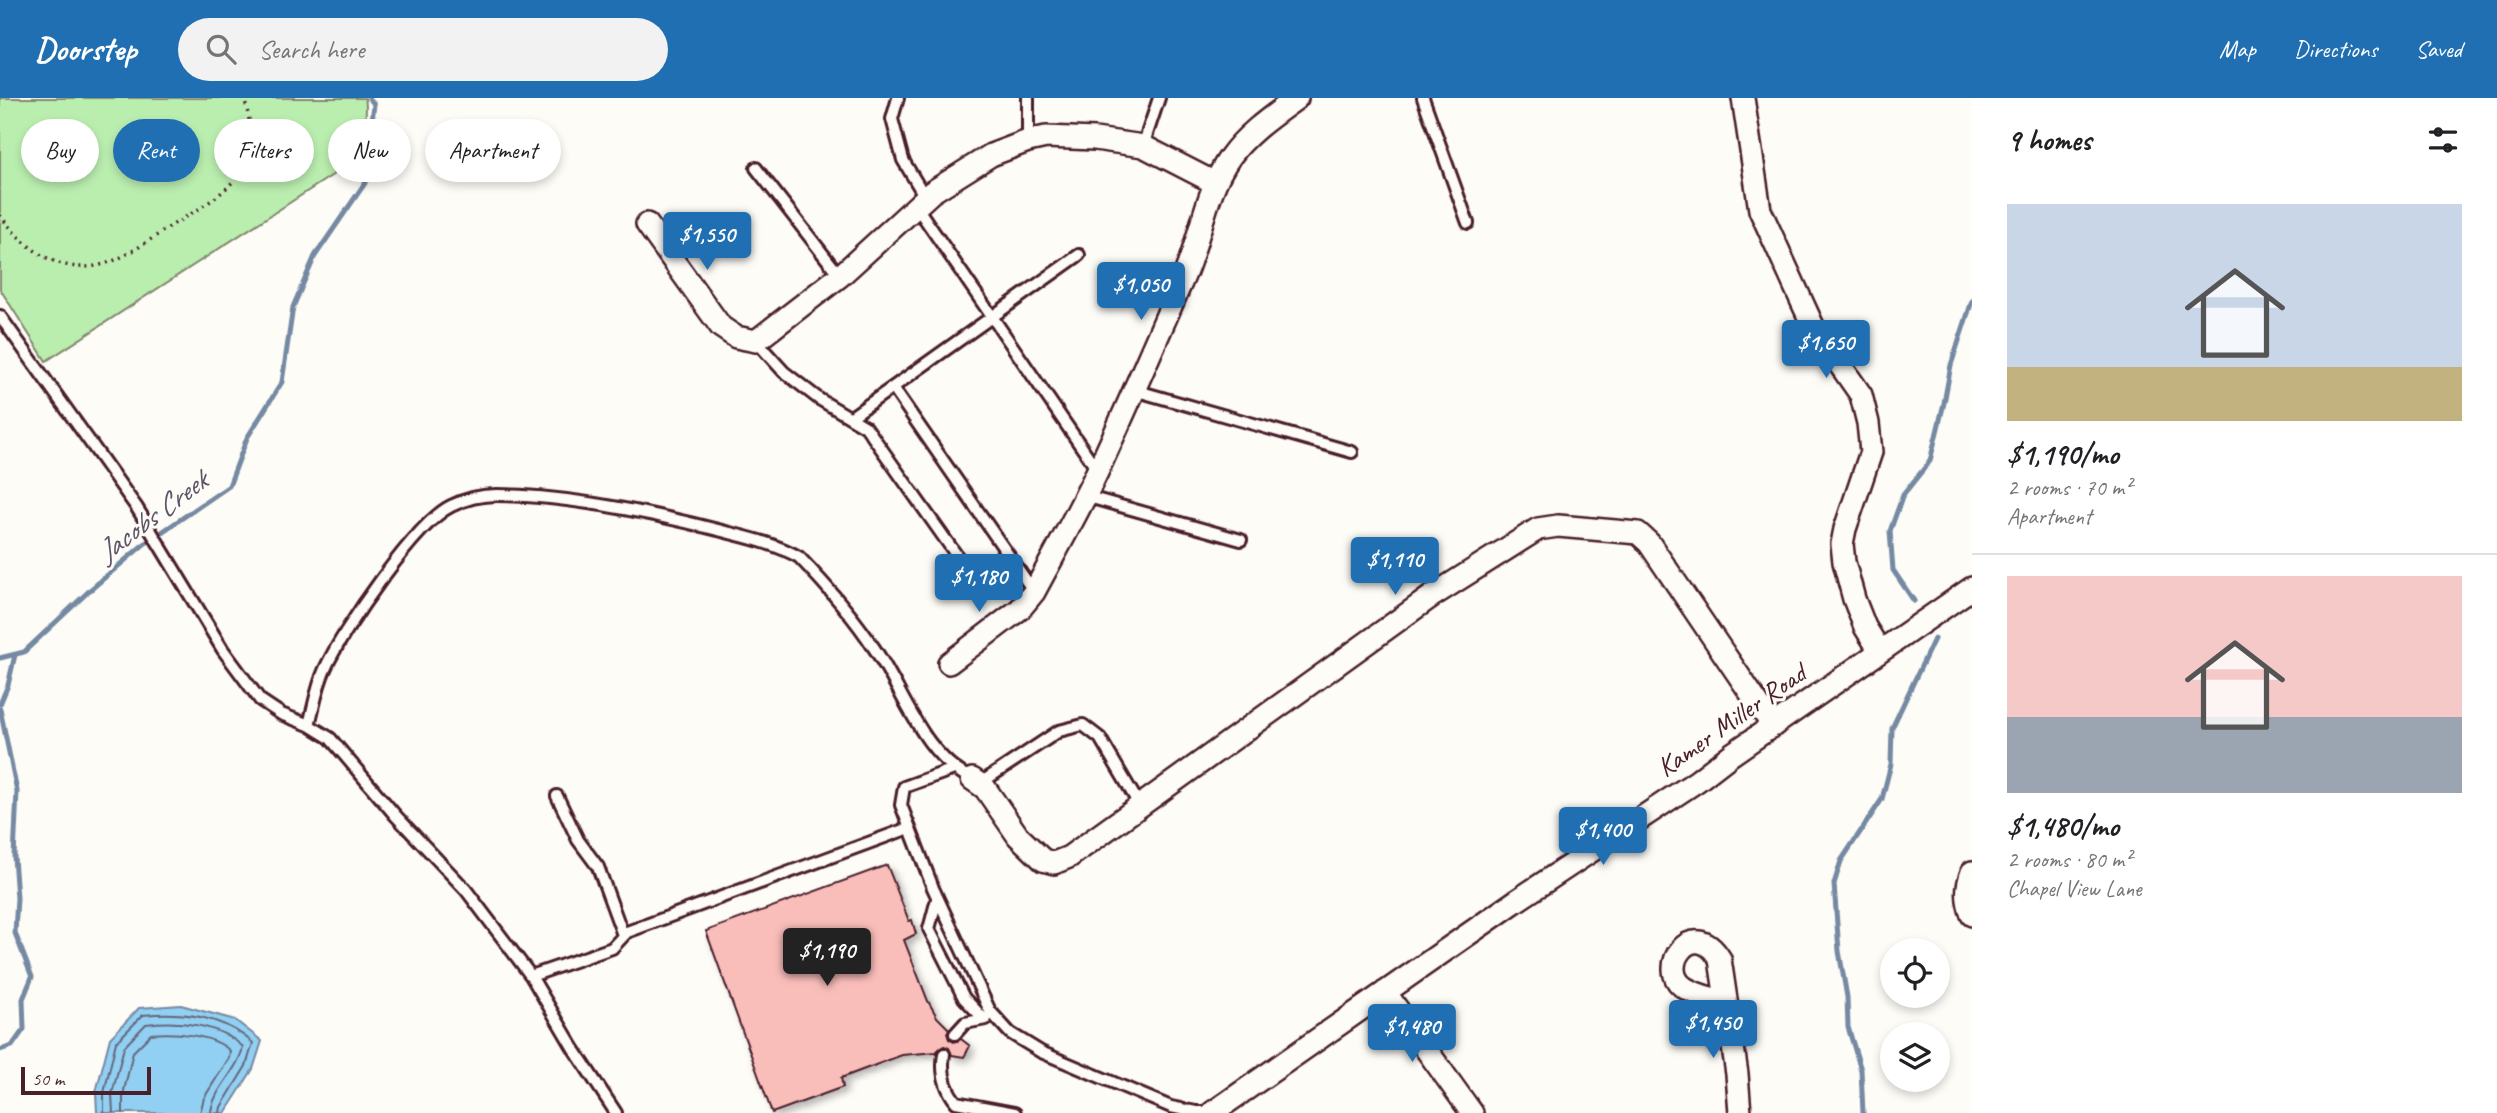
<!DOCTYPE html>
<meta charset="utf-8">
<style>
:root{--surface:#fff;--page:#f2f2f2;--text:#202124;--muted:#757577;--line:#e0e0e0;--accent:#1f6fb2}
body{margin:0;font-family:Caveat,sans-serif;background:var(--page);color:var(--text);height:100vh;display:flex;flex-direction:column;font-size:26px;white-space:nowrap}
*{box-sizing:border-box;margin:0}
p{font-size:23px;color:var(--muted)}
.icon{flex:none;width:38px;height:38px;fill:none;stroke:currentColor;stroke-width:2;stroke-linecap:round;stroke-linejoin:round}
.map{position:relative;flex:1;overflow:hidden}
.sheet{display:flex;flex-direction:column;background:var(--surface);width:525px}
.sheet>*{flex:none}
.top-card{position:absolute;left:21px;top:21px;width:665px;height:63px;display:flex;gap:14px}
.tools{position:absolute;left:1880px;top:840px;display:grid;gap:14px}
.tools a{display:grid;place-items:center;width:70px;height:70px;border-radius:50%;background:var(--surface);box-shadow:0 4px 10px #0003;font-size:35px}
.scale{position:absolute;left:21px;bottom:18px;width:130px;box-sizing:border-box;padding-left:7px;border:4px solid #4a1f2b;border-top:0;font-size:19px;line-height:24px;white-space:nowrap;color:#4a1f2b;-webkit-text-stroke:5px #fdfcf7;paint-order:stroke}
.price{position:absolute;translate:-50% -60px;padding:0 16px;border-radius:7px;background:var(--accent);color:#fff;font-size:23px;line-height:46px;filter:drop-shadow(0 2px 4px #0008)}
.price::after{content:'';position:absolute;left:50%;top:42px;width:21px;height:16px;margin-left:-10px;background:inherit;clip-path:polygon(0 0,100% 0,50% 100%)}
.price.active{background:#222;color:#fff}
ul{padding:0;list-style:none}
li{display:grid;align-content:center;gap:14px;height:371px;padding:0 35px}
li+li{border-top:2px solid var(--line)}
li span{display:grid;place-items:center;height:217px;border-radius:0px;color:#555}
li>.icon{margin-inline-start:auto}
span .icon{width:126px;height:126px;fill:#fffc;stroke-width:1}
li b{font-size:30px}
h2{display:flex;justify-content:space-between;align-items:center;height:84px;padding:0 35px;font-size:30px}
.chip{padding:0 24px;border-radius:32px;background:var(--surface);box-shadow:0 4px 10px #0003;font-size:24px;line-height:63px}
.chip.active{background:var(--accent);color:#fff}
header{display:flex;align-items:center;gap:42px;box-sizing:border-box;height:98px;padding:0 35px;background:var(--accent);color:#fff}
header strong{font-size:33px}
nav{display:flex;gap:38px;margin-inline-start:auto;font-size:24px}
.search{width:490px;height:63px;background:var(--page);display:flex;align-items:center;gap:18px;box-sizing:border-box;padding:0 24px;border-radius:38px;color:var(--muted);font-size:26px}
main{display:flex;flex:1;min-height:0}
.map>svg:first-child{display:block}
.green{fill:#baeeaf;stroke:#82866d;stroke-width:2}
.water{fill:#91d0f2;stroke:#7589a2;stroke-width:2}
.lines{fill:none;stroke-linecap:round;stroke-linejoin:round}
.shore{stroke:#66667b;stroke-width:2}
.stream{stroke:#7589a2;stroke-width:5}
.building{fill:#fabeba;stroke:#4a1f2b;stroke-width:2;filter:url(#shadow)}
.service-casing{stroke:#4a1f2b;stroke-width:16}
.minor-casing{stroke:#4a1f2b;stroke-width:26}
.path{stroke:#4a1f2b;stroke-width:3.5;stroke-dasharray:2 5;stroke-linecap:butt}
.service{stroke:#fdfcf7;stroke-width:10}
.minor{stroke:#fdfcf7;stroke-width:21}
.labels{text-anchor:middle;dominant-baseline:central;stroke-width:6;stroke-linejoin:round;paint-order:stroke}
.street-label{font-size:28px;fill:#4a1f2b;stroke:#fdfcf7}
.water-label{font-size:30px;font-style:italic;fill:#5f5467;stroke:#fdfcf7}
</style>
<header>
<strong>Doorstep</strong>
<div class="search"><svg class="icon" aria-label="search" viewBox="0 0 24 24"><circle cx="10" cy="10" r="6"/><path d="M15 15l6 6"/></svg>Search here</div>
<nav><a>Map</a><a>Directions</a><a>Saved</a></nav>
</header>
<main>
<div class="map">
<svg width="1972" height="1015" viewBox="0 0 1972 1015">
<defs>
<filter id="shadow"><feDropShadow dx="4.5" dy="4.5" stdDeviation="3.5" flood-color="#0004"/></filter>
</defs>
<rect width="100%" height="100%" fill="#fdfcf7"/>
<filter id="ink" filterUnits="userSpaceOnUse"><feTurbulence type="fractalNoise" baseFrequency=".0143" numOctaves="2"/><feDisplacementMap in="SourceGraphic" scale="14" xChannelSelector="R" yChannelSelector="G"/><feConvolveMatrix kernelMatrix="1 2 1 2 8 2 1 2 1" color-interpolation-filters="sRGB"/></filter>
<g filter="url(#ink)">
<path class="green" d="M 0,0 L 365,0 C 369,17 360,47 354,63 L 46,263 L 0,191 Z"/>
<path class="water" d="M 181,907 L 235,922 L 262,943 L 253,971 L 225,1015 L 97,1015 L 96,994 L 110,940 L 139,910 Z"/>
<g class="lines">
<path class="shore" d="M 104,1015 L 104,995 L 116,944 L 143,917 C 182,913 223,918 253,945 L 246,968 L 221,1009 L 220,1015
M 113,1015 L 112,996 L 124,949 L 146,926 C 178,922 219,926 243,949 C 238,973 212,993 211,1015
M 123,1015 L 123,997 L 133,954 L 151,936 C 174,934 213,936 230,953 L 229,960 L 204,1000 L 200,1015"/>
<path class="stream" d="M 1914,503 L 1893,472 L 1890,433 L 1903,397 L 1930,363 L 1944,305 L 1951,267 L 1972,203
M 0,560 L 24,554 L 90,492 L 143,447 L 229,388 L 247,340 L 282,284 L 293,209 L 315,158 L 365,85 L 374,6 L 369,0
M 0,606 L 8,587 L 15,557
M 0,611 L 17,693 L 14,759 L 17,800 L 15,835 L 32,879 L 23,901 L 24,931 L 12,948 L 0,952
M 1863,1015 L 1861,972 L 1848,929 L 1847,899 L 1839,853 L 1834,786 L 1841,763 L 1882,701 L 1891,666 L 1892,630 L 1934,541"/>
</g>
<path class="building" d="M 887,767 L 909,823 L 912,822 L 916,836 L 904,842 L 928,903 L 937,919 L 949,931 L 947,935 L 949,941 L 954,944 L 961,941 L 970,948 L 964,959 L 952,957 L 949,950 L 944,948 L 936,954 L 902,957 L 841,980 L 843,989 L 772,1015 L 706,833 Z"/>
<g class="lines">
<defs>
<path id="service" d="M 898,0 L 892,21 L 903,62 L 925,99
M 1028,0 L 1028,43
M 1423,0 L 1468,125
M 1143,48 L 1159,0
M 756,70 L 840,178
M 916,108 L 1098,373
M 0,218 L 137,410 L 223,552 L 260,602 L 281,616 L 309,627 L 330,640 L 396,718 L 466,792 L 531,878 L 574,951 L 616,1015
M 756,243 L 784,274 L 819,301 L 866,329 L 962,465 C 978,476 991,464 1007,455
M 893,290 L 1034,494
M 1134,292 L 1352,354
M 851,319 L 1079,157
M 1085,398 L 1241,442
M 309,627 C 314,608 317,588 325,571 C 342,533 416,425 451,408 C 465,401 482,397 497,397 C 570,398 648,414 718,432 C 745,439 774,445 799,459 C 823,484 855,521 874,550 C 904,594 922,657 972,681
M 954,671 L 904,689 L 901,707 L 933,790 L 990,913 L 1010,935 L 1041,954 L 1171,1009 L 1196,1014 L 1213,1014
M 979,686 L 1059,633 L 1083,627 L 1100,640 L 1140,708
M 557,698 L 578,742 L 598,769 L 623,837
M 937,801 L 929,831 L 964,900 L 984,921
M 531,878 L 612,850 L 627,834 L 909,730
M 955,936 L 965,925 L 986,921
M 944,956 C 941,973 945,990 956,1004 L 1015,1015"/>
<path id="minor" d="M 1743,0 L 1760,112 L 1813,228 L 1861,297 L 1868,325 L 1871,354 L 1845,431 L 1842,446 L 1844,464 L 1854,501 L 1865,529 L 1880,553
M 647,126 L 721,229 L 736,239 L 756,243 L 840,178 L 932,94 L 991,57 L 1028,43 L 1046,39 L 1095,41 L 1143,48 L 1215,85
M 949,565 L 1020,511 L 1034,494 C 1056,453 1079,413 1098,372 C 1128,308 1156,242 1184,178 C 1201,139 1205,94 1230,59 C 1247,35 1274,17 1297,0
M 972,681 L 985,690 L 1018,738 L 1043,762 L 1054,765 L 1069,759 L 1432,498 L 1538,431 L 1558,428 L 1638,435 L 1649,445 L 1773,628
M 1972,774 C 1966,790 1966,801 1972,817
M 1385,894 L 1472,1015
M 1726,905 C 1713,900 1696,897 1685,890 C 1655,871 1693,816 1720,861 L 1737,976 L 1740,1015
M 1212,1015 L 1516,803 L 1697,683 L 1732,656 L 1972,490"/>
</defs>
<use href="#service" class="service-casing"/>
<use href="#minor" class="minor-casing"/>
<path class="path" d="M 0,117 C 26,152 63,181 110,164 C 134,155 157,136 179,123 C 204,108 239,88 248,58 C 254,40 249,18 244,0"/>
<use href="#service" class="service"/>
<use href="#minor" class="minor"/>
</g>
</g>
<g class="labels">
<g class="street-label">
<text transform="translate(1731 622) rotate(-35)">Kamer Miller Road</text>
</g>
<g class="water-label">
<text transform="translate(152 418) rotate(-37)">Jacobs Creek</text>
</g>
</g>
</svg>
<div class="tools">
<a><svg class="icon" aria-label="locate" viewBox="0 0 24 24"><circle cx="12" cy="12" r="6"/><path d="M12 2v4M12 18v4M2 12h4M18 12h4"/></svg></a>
<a><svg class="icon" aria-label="layers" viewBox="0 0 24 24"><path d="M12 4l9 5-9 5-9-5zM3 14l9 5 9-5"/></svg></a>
</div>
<div class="scale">50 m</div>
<b class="price" style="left:707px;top:174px">$1,550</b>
<b class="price" style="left:1141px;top:224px">$1,050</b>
<b class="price" style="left:1826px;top:282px">$1,650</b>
<b class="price" style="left:1395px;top:499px">$1,110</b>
<b class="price" style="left:979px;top:516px">$1,180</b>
<b class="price" style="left:1603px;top:769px">$1,400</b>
<b class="price active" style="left:827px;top:890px">$1,190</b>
<b class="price" style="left:1713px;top:962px">$1,450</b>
<b class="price" style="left:1412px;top:966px">$1,480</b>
<div class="top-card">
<a class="chip">Buy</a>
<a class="chip active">Rent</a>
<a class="chip">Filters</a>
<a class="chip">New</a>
<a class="chip">Apartment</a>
</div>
</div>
<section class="sheet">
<h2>9 homes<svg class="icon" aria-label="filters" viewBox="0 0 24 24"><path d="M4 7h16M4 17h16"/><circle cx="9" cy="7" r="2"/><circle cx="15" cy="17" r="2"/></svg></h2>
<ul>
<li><span style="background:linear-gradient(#c9d6e8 75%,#c2b280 0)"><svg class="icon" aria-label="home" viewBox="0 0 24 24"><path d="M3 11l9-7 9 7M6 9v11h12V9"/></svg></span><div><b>$1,190/mo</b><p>2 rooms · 70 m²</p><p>Apartment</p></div></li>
<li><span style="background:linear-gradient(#f6c9c9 65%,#9aa5b1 0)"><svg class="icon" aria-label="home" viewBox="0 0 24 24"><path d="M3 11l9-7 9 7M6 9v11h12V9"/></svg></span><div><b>$1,480/mo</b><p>2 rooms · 80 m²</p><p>Chapel View Lane</p></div></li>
</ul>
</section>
</main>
